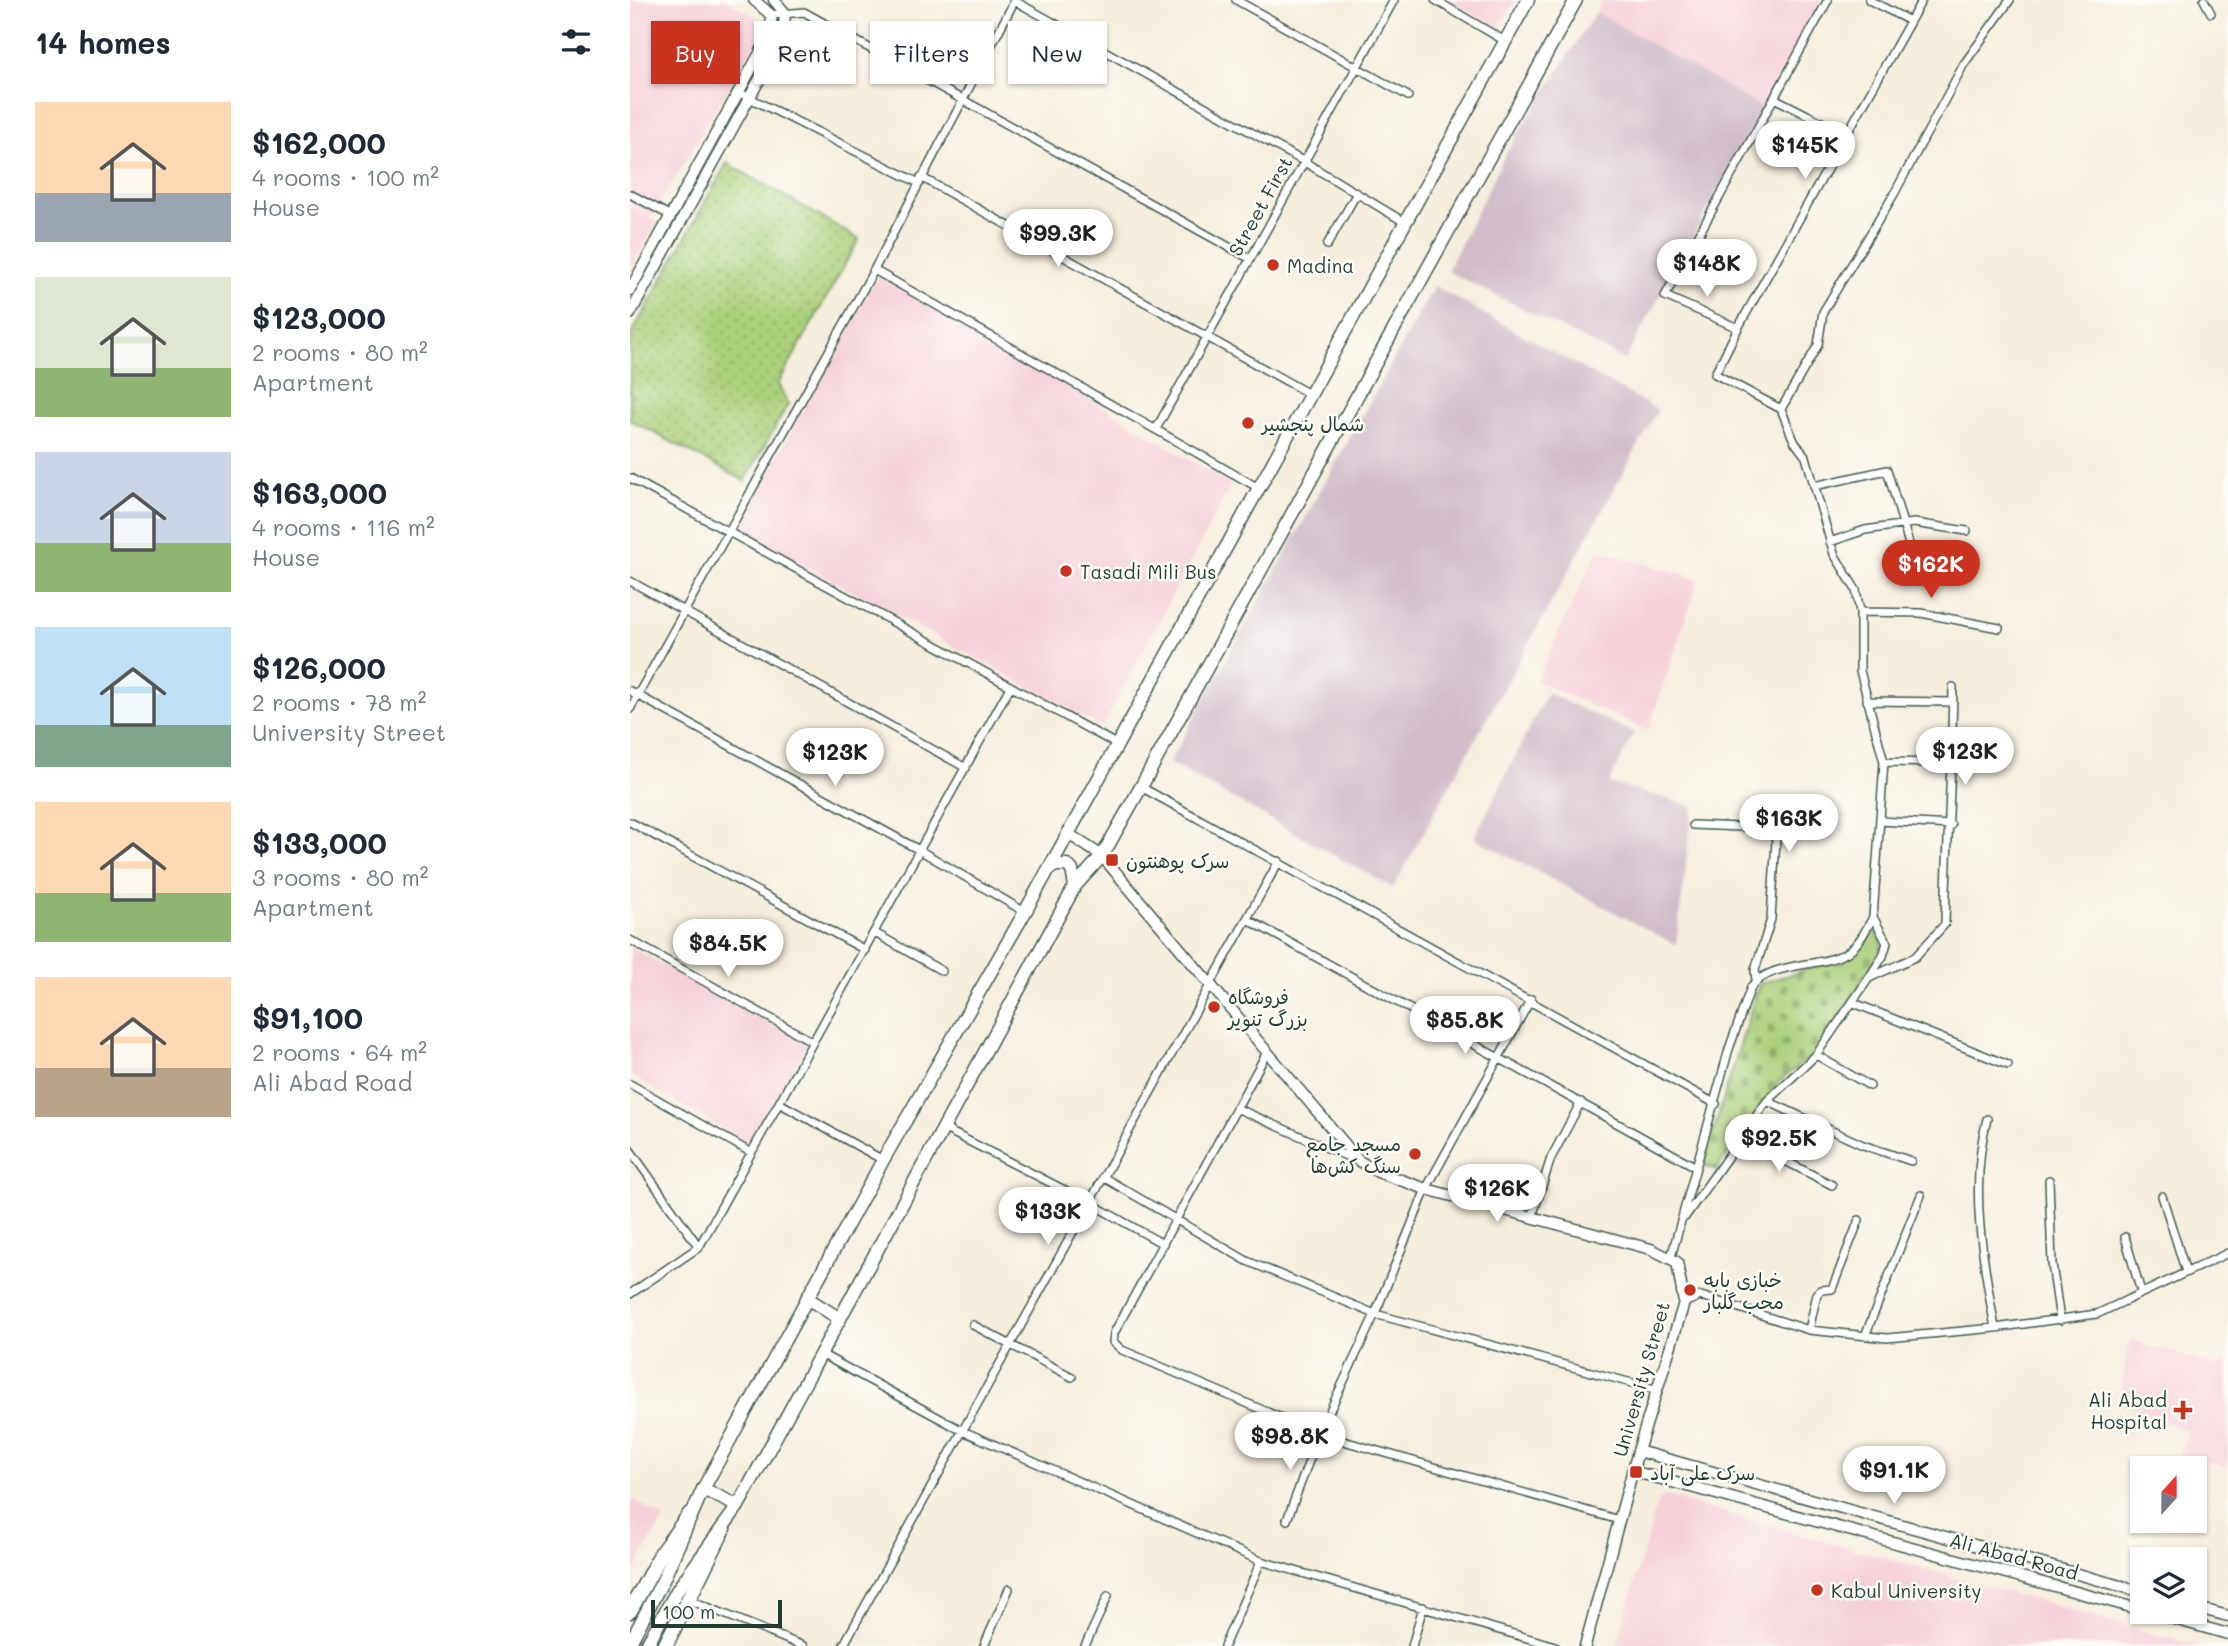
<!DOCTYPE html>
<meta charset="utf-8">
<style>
:root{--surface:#fff;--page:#f2f2f3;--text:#1f2937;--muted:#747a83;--accent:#c8321e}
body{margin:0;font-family:Mali,"Playpen Sans Arabic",sans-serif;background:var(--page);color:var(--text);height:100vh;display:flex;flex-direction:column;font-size:26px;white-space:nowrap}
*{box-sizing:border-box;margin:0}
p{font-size:23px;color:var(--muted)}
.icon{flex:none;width:38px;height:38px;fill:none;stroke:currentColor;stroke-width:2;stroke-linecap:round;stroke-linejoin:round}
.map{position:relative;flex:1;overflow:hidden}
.details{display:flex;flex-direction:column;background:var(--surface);width:630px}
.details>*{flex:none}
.guide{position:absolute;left:21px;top:21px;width:665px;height:63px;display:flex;gap:14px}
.needle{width:46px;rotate:21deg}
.tools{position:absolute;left:1500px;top:1456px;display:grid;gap:14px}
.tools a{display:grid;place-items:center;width:77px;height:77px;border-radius:0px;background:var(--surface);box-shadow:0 2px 5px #0004;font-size:35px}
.scale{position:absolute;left:21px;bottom:18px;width:131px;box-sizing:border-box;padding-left:7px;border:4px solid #1f3d34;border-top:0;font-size:19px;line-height:24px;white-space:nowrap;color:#1f3d34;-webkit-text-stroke:5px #fdfcf7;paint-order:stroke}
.price{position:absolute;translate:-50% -60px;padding:0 16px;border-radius:24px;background:#fff;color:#222;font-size:23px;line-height:46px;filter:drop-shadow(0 2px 4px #0008)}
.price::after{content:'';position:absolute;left:50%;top:42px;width:21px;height:16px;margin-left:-10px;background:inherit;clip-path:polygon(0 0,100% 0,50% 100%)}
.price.selected{background:var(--accent);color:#fff}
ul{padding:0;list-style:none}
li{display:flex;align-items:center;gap:21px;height:175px;padding:0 35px}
li span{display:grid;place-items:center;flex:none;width:196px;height:140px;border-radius:0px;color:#555}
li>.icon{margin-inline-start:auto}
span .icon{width:84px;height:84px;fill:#fffc;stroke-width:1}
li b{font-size:30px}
h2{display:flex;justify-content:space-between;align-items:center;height:84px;padding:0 35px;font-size:30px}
.chip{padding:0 24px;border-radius:0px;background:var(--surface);box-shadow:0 2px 5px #0004;font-size:24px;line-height:63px}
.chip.selected{background:var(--accent);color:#fff}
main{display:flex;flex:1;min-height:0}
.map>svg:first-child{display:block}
.built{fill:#f6cfd8}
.industrial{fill:#d1bdca}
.grass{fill:url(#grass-dots);stroke:#648657;stroke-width:2}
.cemetery{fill:url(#cemetery-stones);stroke:#648657;stroke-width:2}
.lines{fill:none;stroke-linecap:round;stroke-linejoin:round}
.street-casing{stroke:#3f584d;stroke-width:10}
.secondary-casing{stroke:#3f584d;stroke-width:13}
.primary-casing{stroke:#3f584d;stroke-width:15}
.highway-casing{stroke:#3f584d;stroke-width:17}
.street{stroke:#fff;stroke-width:7}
.secondary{stroke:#fff;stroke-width:10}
.primary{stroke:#fff;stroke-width:12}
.highway{stroke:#fff;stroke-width:14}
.poi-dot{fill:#c8321e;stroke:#fdfcf7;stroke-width:2.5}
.labels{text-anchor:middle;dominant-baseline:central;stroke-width:5;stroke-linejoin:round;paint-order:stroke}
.street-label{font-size:19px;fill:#1f3d34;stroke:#fdfcf7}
.poi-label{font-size:19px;fill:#1f3d34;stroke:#fdfcf7;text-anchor:start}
</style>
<main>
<section class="details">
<h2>14 homes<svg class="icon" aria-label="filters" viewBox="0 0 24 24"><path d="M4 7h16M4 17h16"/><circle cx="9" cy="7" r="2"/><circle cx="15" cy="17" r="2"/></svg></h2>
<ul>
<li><span style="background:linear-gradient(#ffd9b3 65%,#9aa5b1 0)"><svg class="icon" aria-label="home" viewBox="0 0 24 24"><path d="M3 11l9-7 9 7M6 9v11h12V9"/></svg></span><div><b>$162,000</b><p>4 rooms · 100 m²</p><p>House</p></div></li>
<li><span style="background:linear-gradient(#dfe7d0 65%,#8fb573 0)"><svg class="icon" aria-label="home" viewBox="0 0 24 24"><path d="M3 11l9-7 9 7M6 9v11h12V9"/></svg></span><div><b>$123,000</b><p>2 rooms · 80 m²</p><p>Apartment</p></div></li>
<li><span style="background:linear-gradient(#c9d6e8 65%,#8fb573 0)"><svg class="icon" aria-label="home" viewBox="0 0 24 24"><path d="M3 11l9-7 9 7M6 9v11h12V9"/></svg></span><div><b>$163,000</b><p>4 rooms · 116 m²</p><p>House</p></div></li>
<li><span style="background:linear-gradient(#bfe0f5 70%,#7fa58c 0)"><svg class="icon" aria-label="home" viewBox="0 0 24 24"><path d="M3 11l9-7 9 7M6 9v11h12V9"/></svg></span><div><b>$126,000</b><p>2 rooms · 78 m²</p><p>University Street</p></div></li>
<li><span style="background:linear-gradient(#ffd9b3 65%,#8fb573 0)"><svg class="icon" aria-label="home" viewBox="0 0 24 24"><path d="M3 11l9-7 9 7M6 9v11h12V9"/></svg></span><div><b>$133,000</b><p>3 rooms · 80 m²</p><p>Apartment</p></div></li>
<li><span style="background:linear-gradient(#ffd9b3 65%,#b9a48a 0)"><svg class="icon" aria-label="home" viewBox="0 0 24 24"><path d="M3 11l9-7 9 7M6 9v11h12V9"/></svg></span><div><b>$91,100</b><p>2 rooms · 64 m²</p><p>Ali Abad Road</p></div></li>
</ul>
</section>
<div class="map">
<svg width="1598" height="1646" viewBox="0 0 1598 1646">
<defs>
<pattern id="grass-dots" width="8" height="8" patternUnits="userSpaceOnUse" patternTransform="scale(1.75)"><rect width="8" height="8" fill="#aad07a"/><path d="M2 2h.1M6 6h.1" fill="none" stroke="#8aaa65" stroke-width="1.8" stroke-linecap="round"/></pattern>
<pattern id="cemetery-stones" width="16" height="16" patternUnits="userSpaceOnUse" patternTransform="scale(1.75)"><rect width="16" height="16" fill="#aad07a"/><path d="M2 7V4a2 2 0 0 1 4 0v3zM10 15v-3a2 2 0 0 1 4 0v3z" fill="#8aaa65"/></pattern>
</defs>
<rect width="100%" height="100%" fill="#fdfcf7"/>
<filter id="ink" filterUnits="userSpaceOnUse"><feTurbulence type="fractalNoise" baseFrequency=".0143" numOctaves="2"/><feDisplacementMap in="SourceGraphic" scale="14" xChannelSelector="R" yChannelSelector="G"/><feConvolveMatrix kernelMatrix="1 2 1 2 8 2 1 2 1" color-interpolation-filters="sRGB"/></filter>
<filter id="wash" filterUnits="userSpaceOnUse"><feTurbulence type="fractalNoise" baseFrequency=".00686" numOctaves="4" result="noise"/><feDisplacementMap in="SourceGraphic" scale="28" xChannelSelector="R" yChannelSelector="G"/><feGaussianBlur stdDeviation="1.57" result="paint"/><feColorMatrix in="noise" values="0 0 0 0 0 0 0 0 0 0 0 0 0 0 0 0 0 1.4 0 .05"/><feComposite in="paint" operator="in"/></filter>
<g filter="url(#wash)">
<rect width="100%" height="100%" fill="#f6eedc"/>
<path class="built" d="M 0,0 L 97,0 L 137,24 L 22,216 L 0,203 Z
M 817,0 L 885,0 L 869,28 Z
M 972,0 L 1194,0 L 1133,108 L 966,12 Z
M 0,206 L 28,222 L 0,271 Z
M 248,276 L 401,363 L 601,485 L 472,727 L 107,528 Z
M 968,550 L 1069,579 L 1018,731 L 906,681 Z
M 0,947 L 178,1043 L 125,1139 L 120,1136 L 117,1143 L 0,1075 Z
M 1500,1340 L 1588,1366 L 1598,1361 L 1598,1467 L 1548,1454 L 1558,1432 L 1489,1402 Z
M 1036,1496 L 1173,1535 L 1569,1646 L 987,1646 L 1028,1500 Z
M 0,1498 L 34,1518 L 0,1578 Z"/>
<path class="industrial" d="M 966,12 L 1133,108 L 995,360 L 817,271 L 876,153 Z
M 804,286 L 1028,410 L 763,888 L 539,763 Z
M 917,693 L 1004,733 L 979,783 L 1063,806 L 1046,945 L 844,838 Z"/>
<path class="grass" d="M 97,163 L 229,239 L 148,384 L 158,404 L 115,481 L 0,420 L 0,337 Z"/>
<path class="cemetery" d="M 1245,926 L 1253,947 L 1189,1050 L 1150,1081 L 1086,1170 L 1073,1165 L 1129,984 L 1221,956 L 1235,945 Z"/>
</g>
<g filter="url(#ink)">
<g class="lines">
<defs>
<path id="street" d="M 383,0 L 673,161 L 776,223
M 606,0 L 778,96
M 805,0 L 875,41
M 1239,0 L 1280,21
M 1574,0 L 1581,13
M 141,15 L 174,12 L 619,258
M 108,92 L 289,183
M 1144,98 L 1217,135
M 291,177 L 681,395
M 0,194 L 41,216
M 697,245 L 727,193
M 244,270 L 627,487
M 1108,328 L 1035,296 L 1198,0
M 1151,409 L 1188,345 L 1193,312 L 1263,196 L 1334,64 L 1380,0
M 526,429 L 764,0
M 0,478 L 486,744
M 1184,486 L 1257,470 L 1282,554
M 1200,542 L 1235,530 L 1284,523 L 1337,531
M 0,581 L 336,768
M 1230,612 L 1291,613 L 1369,628
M 0,691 L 291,851 L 395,912
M 1237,701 L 1323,702
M 0,709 L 244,270 L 385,0
M 1254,762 L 1321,763
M 511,787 L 1086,1104
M 1250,821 L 1321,825
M 0,822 L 235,950
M 1063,825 L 1133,828 L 1142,832 L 1146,840 L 1141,919 L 1125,970 L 1126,981
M 617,919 L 1066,1167
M 245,933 L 312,971
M 0,940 L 183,1042
M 1239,978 L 1253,956 L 1257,943 L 1243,917
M 1224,1003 L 1378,1065
M 636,1054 L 484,1333 L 483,1342 L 492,1350 L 689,1434 L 989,1520
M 1186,1055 L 1240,1086
M 0,1084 L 120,1152
M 1137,1101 L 1233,1145 L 1281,1161
M 149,1103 L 253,1160
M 606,1108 L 725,1160
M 1357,1119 C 1339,1186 1353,1261 1365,1328
M 313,1128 L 460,1203 L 533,1244
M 1109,1137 L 1202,1185
M 0,1150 L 69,1247
M 473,1177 L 617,1261 L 745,1314 L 1028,1390
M 1419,1180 L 1422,1264 L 1430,1320
M 1532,1196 L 1556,1272
M 902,1217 L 921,1158 L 951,1102
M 1055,1217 L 1137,1101 L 1186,1055 L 1239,978 L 1285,957 L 1315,924 C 1317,845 1322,766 1323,687
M 1495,1237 L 1511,1292
M 1041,1257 L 1099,1049 L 1121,987 C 1142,961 1189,968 1216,953 C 1229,945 1236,930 1243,917 L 1254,762 L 1230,671 L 1230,612 L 1226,590 L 1204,554 L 1176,457 L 1164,441 L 1151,409 L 1085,374 L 1108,328 L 1292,0
M 0,1294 L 69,1247 L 380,687
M 1054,1303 L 1071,1296 L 1179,1330 L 1257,1338 L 1365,1328 L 1467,1314 L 1598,1253
M 343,1325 L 442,1377
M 1179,1330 L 1187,1294 L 1191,1290 L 1202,1289 L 1229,1220
M 1235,1336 L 1291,1195
M 191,1354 L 333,1431 L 631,1561 L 925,1646
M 657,1520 L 689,1434 L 745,1314 L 796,1189 L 901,999
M 60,1600 L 173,1646
M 213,1646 L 649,861
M 354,1646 L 379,1589
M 455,1646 L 478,1596
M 594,1646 L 631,1561
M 782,1646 L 793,1607"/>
<path id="secondary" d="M 0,290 L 142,31 L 141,15 L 124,0
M 0,314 L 153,37 L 155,13 L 144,0
M 437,833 L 472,856 L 729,1161 L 748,1172 L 796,1189 L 1021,1249 L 1047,1262 L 1054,1303 L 1008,1451 L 955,1646
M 1008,1451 L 1512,1592
M 1002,1471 L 1512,1610
M 1564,1607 L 1598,1616
M 1519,1612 L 1598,1634"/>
<path id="primary" d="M 418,870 L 425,865 L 437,865 L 442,870 L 445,886
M 177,1298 L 210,1319
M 73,1489 L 108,1506
M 0,1643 L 33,1580 L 73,1489 L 253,1160 L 395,912 L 898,0
M 16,1646 L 48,1589 L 108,1506 L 445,886 L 472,856 L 511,787 L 946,0"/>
<path id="highway" d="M 0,1611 L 32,1552 L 60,1514
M 35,1646 L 93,1530"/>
</defs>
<use href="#street" class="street-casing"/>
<use href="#secondary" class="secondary-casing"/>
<use href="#primary" class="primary-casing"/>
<use href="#highway" class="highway-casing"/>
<use href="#street" class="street"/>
<use href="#secondary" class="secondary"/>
<use href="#primary" class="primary"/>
<use href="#highway" class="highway"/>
</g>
</g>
<g class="poi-dot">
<circle cx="643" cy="265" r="7"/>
<circle cx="618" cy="423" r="7"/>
<circle cx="436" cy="571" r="7"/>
<rect x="475" y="853" width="14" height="14" rx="3.5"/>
<circle cx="584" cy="1007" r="7"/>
<circle cx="785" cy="1154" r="7"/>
<circle cx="1060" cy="1290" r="7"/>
<path d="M1549.5 1399.5h7v7h7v7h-7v7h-7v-7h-7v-7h7z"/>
<rect x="999" y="1465" width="14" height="14" rx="3.5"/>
<circle cx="1187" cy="1590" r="7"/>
</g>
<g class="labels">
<g class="street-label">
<text transform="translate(630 206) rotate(-61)">Street First</text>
<text transform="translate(1011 1379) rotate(-74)">University Street</text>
<text transform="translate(1384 1556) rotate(15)">Ali Abad Road</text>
</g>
<g class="poi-label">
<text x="657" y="265">Madina</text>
<text x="632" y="423">شمال پنجشیر</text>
<text x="450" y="571">Tasadi Mili Bus</text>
<text x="496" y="860">سرک پوهنتون</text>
<text x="598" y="996">فروشگاه<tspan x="598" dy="22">بزرگ تنویر</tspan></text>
<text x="771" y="1143" text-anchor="end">مسجد جامع<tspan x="771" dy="22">سنگ کش‌ها</tspan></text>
<text x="1074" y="1279">خبازی بابه<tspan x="1074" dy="22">محب گلبار</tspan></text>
<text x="1537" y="1399" text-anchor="end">Ali Abad<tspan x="1537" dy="22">Hospital</tspan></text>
<text x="1020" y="1472">سرک علی آباد</text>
<text x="1201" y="1590">Kabul University</text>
</g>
</g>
</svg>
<div class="tools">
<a><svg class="needle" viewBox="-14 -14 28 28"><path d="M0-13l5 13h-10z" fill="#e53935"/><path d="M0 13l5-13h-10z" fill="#747a83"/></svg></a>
<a><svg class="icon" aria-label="layers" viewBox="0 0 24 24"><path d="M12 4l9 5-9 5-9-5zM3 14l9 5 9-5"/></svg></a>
</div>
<div class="scale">100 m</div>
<b class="price" style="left:1175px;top:181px">$145K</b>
<b class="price" style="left:428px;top:269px">$99.3K</b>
<b class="price" style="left:1077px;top:299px">$148K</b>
<b class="price selected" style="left:1301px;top:600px">$162K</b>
<b class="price" style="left:1335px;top:787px">$123K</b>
<b class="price" style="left:205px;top:788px">$123K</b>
<b class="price" style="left:1159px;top:854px">$163K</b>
<b class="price" style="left:98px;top:979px">$84.5K</b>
<b class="price" style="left:835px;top:1056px">$85.8K</b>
<b class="price" style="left:1149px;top:1174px">$92.5K</b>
<b class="price" style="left:867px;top:1224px">$126K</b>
<b class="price" style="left:418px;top:1247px">$133K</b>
<b class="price" style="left:660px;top:1472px">$98.8K</b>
<b class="price" style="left:1264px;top:1506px">$91.1K</b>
<div class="guide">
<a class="chip selected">Buy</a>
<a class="chip">Rent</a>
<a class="chip">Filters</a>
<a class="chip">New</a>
</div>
</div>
</main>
